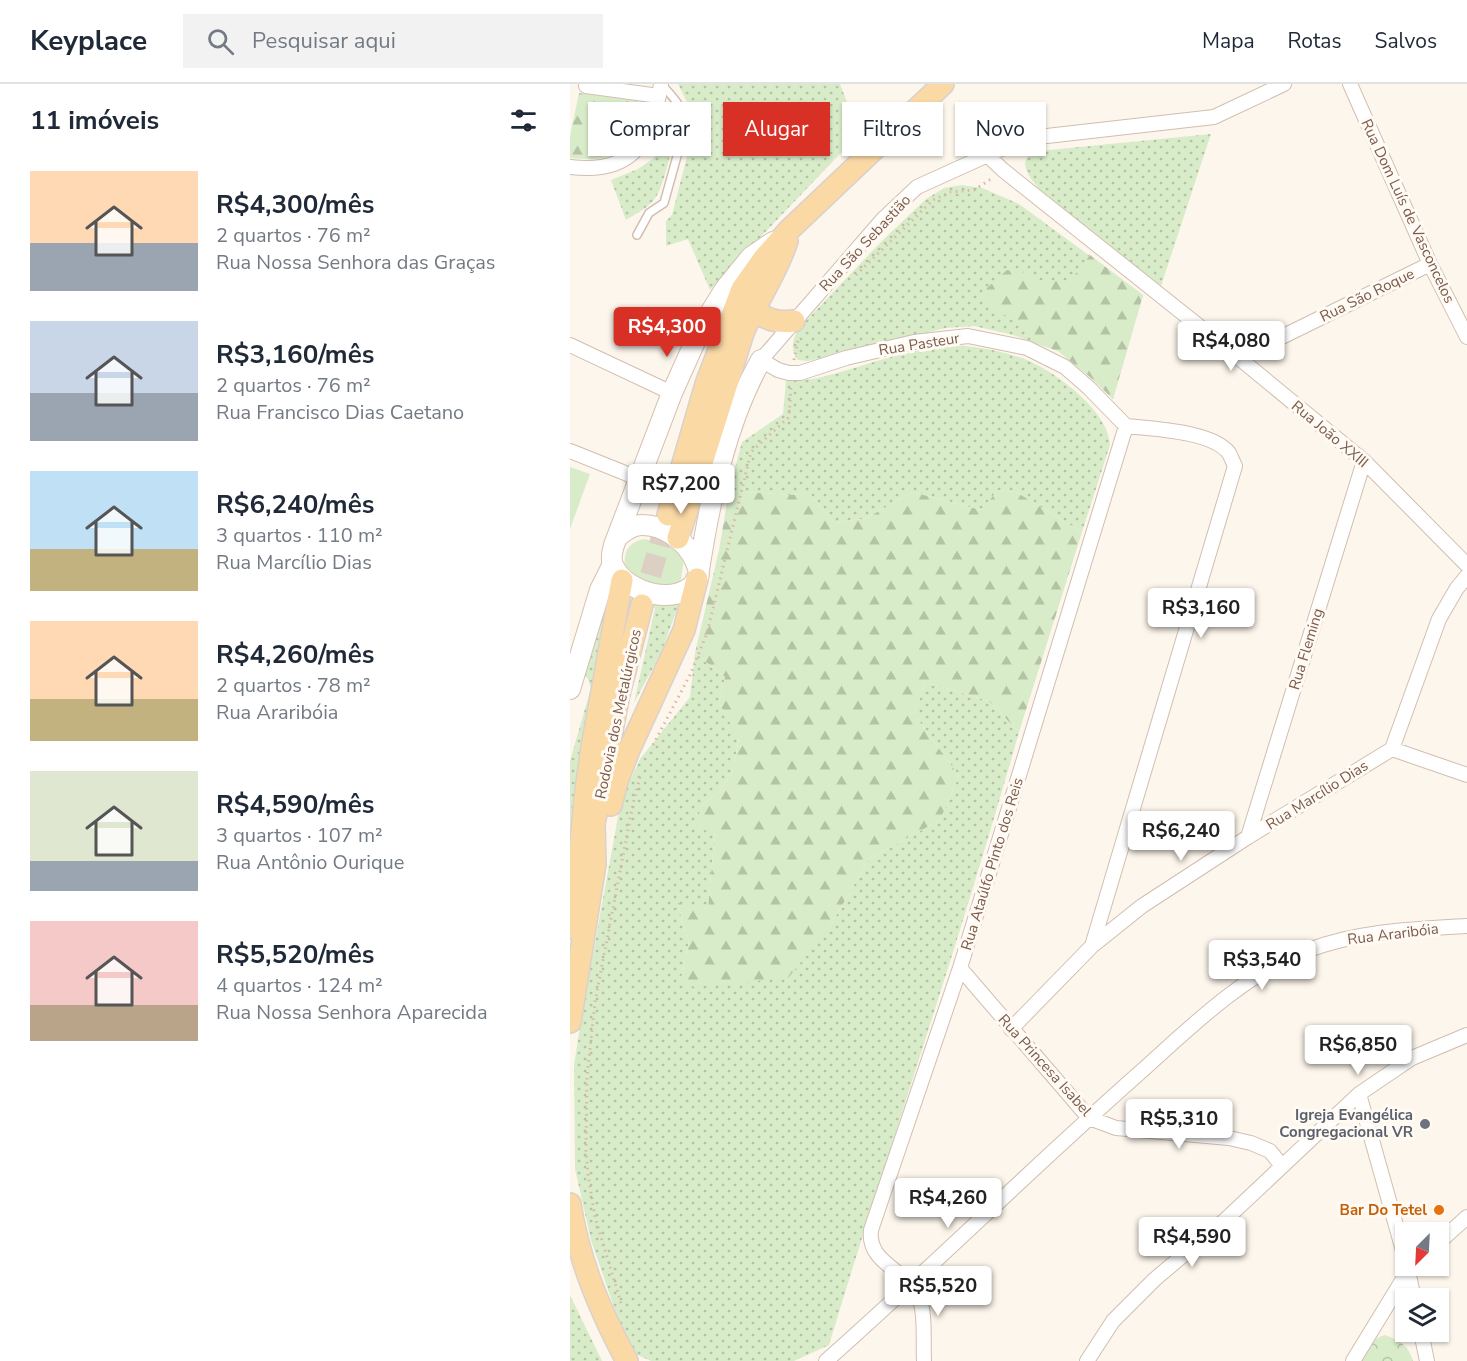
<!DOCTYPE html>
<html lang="pt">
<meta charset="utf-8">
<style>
:root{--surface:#fff;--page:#f2f2f3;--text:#1f2937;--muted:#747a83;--line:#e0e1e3;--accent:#d93025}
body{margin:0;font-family:"Nunito Sans",sans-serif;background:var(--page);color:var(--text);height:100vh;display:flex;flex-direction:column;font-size:22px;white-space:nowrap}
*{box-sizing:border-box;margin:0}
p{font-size:20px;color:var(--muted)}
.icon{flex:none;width:33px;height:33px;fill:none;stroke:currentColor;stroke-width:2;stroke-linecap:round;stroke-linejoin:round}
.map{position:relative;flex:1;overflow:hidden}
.sheet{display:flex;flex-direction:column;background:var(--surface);width:570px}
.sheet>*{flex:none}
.hud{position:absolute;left:18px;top:18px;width:570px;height:54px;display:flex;gap:12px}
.needle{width:39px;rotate:204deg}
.tools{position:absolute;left:825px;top:1138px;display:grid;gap:12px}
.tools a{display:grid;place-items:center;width:54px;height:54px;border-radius:0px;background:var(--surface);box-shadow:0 2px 4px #0004;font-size:30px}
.price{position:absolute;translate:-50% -51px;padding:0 14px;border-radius:6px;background:#fff;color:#222;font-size:20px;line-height:39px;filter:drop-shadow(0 2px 3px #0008)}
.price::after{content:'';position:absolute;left:50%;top:36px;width:18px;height:14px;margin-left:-9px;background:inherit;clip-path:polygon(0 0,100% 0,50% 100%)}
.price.active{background:var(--accent);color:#fff}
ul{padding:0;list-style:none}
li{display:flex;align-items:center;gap:18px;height:150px;padding:0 30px}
li span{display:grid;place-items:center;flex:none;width:168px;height:120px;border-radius:0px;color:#555}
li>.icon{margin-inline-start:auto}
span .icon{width:72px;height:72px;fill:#fffc;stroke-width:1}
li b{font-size:26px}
h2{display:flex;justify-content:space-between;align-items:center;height:72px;padding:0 30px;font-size:26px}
.tag{padding:0 21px;border-radius:0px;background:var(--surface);box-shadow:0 2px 4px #0004;font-size:21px;line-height:54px}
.tag.active{background:var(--accent);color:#fff}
header{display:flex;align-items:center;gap:36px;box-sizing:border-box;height:84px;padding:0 30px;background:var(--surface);border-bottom:2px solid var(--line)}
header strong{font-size:28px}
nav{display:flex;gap:33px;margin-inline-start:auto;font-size:21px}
.search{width:420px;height:54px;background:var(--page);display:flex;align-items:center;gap:15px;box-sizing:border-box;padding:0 21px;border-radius:0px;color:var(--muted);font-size:22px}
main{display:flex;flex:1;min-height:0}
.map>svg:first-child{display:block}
.grass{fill:url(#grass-dots)}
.forest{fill:url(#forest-firs)}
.park{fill:url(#park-crowns)}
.garden{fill:#d8ecc9}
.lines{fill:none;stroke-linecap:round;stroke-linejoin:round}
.primary-tunnel{stroke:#dcd0c4;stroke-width:21;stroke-dasharray:21 10;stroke-linecap:butt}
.lane-casing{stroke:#d1beb0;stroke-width:10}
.street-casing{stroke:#d1beb0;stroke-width:16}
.secondary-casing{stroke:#d6c0b0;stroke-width:22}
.primary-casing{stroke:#dad1cd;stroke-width:24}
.path{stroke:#d9b8a5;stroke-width:3;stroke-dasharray:1.5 4.5;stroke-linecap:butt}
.lane{stroke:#fff;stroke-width:7}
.street{stroke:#fff;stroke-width:14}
.secondary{stroke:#fff;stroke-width:20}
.primary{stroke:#fbd9a5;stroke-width:21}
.worship-dot{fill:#6b7280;stroke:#fffaf3;stroke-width:2}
.food-dot{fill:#e8710a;stroke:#fffaf3;stroke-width:2}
.labels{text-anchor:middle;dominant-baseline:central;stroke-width:6;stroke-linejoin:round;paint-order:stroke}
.street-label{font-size:15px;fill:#7a5c4d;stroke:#fffaf3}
.worship-label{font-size:15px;font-weight:bold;fill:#5b616d;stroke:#fffaf3;text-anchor:end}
.food-label{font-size:15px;font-weight:bold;fill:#c56008;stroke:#fffaf3;text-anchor:end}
</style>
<header>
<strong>Keyplace</strong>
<div class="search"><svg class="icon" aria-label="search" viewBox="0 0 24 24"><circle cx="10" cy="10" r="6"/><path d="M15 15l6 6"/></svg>Pesquisar aqui</div>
<nav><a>Mapa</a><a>Rotas</a><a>Salvos</a></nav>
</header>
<main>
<section class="sheet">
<h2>11 imóveis<svg class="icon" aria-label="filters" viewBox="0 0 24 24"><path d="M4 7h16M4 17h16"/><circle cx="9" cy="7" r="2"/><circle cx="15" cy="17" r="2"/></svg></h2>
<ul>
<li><span style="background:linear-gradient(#ffd9b3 60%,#9aa5b1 0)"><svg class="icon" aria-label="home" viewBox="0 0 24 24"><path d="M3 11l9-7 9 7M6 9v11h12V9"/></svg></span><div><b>R$4,300/mês</b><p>2 quartos · 76 m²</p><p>Rua Nossa Senhora das Graças</p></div></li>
<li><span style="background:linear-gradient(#c9d6e8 60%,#9aa5b1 0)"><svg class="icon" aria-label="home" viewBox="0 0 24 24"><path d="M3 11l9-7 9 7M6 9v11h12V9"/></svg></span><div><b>R$3,160/mês</b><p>2 quartos · 76 m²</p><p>Rua Francisco Dias Caetano</p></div></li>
<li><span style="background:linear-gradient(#bfe0f5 65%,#c2b280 0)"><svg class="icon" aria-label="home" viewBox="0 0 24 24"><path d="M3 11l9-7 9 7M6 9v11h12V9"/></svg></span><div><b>R$6,240/mês</b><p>3 quartos · 110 m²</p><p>Rua Marcílio Dias</p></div></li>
<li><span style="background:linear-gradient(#ffd9b3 65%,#c2b280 0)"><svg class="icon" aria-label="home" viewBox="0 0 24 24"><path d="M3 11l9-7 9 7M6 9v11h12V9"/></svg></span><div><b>R$4,260/mês</b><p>2 quartos · 78 m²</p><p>Rua Araribóia</p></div></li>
<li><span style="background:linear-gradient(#dfe7d0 75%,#9aa5b1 0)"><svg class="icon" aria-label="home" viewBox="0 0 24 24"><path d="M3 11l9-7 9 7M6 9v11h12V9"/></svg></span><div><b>R$4,590/mês</b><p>3 quartos · 107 m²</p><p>Rua Antônio Ourique</p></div></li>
<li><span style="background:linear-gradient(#f6c9c9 70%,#b9a48a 0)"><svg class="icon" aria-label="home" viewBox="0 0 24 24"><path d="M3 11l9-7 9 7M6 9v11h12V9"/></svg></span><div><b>R$5,520/mês</b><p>4 quartos · 124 m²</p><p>Rua Nossa Senhora Aparecida</p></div></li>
</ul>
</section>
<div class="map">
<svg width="897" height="1277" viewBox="0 0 897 1277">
<defs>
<pattern id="grass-dots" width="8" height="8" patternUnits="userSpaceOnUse" patternTransform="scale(1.5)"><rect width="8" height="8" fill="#d8ecc9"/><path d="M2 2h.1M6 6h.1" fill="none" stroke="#b4c2a5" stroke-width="1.8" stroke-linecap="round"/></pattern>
<pattern id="forest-firs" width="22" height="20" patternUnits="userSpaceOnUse" patternTransform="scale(1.5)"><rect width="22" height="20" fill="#d8ecc9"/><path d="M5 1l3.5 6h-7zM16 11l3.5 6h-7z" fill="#b4c2a5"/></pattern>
<pattern id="park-crowns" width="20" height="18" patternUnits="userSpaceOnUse" patternTransform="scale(1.5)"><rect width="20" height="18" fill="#d8ecc9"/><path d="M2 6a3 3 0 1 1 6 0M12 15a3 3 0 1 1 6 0" fill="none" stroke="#b4c2a5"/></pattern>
</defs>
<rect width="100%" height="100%" fill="#fdf6ec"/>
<path class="grass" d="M 108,0 L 270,0 L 289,50 L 140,206 L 118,155 L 96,162 L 96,137 L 102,131 L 124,45 L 122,28 Z
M 106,26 C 106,46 96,103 83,117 C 76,125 65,130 56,136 L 41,96 L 68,85 L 84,74 Z
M 641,50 L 591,202 L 472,108 C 461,96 442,74 469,67 Z
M 391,101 L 412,104 L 449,120 L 573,211 L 543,315 L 520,293 L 488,267 L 443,251 L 404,242 L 376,244 L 238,277 L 228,276 C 219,266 223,253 230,243 L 312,157 L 356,115 L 374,104 Z
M 380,261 C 404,262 428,266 452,274 C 482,285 539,326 540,361 L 512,448 L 446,408 L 428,406 L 411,426 L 342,408 L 297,434 L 265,439 L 238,409 L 222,411 L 159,407 L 172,358 L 213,330 L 216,297 C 227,296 238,296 248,294 C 293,283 333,266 380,261 Z
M 43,504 L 0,785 L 0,677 L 21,604 L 18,595 L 13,590 L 35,514 Z
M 55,507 L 111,515 L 90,571 L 64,619 L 85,524 L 62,518 L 35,633 Z
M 125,569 L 155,593 L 149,619 L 169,654 L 162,689 L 149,708 L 132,721 L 145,747 L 138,825 L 108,820 L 114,845 L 119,857 L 111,895 L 259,844 L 299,775 L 370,736 L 389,692 L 344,630 L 355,598 L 419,617 L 449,648 C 391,854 321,1056 259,1261 L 224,1277 L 81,1277 L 65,1270 L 49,1238 L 21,1156 L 5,1085 L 4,981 L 14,918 L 48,733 L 57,703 L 70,675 L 120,613 Z
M 0,1211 L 32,1277 L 0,1277 Z"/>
<path class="forest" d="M 9,9 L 66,17 L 79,21 C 72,68 42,79 0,74 L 0,52 Z
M 520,171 L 573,211 L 543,315 L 520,293 L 488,267 L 464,259 L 456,243 L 413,219 L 417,204 L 437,186 L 457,189 L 468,196 L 500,197 Z
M 428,406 L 446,408 L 512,448 L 449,648 L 419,617 L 355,598 L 344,630 L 389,692 L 370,736 L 299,775 L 259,844 L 218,894 L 124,903 L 111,895 L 119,857 L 114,845 L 108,819 L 138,825 L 145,747 L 130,746 L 126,738 L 132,721 L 149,708 L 162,689 L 169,655 L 149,619 L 155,593 L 125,569 L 149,466 L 159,407 L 222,411 L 238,409 L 265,439 L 297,434 L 342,408 L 411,426 Z"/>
<path class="park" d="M 815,1251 C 829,1256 839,1262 843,1277 L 791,1277 C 797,1265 802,1254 815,1251 Z"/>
<path class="garden" d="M 0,383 L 20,390 L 0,445 Z
M 75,455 L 105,464 L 114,476 L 111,495 L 106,501 C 85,503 70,499 55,483 C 53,468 59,457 75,455 Z"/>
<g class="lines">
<path class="primary-tunnel" d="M 72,521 L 98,431"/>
<defs>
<path id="lane" d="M 67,151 L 79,129 L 94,119 L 114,47 C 117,26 104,14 91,0"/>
<path id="street" d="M 780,0 L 860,180 L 897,253
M 16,2 L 89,12
M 417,71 L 433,86 L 669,274 L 794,377 L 897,481
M 0,83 C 64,91 82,56 91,0
M 0,261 L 102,309
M 669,274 L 860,180
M 556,342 L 519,304 L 495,283 L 457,264 L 398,252 L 344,258 L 276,274 L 230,289 L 219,289 L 208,286 L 191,276 L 313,135 L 347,103 L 442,60 L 468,53 L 644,33 L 714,0
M 0,367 L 70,395
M 822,665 L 897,691
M 678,753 L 794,377
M 522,862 L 665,382 C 663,378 661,373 659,369 C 642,347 583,345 556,342
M 390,884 L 519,1034 L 546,1044 L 659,1054 L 681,1059 L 700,1067 L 712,1082
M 441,945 L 522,862 L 572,822 L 678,753 L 822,665 L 869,535 L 887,504 L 897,492
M 789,1010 L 836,1177
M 868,1159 L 897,1133
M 837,1182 L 844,1215
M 851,1248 L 857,1277
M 256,1277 C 361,1184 461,1085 566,992 C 618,946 670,892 736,867 C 787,847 844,845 897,842
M 354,1277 C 353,1259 356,1227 348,1211 C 335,1185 297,1179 301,1146 L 390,884 L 556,342
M 517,1277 L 543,1237 L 585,1195 L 655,1136 L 789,1010 L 842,974 L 897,951
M 783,1277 L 838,1187 L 843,1182"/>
<path id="secondary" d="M 47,453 C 55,447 62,441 72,441 C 95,441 118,458 126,479 C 129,485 130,491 127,496 C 109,524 56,509 44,483 C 40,477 42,468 44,461 L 102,309 L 132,242 L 155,205 L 181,173 L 203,158
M 129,486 C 140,416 156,338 191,276
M 0,605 L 30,506 L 42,482"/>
<path id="primary" d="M 183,225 C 196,236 207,239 224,237
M 98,431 L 136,300 L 172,205 L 194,174 L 219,146 L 373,0
M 108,454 L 173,249 C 186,218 207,189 217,157
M 41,721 L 47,697 L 59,666 L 114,546 L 127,495
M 9,779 L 16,706 L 22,663 L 52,496
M 1,844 L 10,774 L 14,765
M 0,938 L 25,780 L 24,740 L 49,610 L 72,521
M 0,1120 C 9,1177 30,1227 57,1277"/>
</defs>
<use href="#lane" class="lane-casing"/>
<use href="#street" class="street-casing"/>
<use href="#secondary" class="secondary-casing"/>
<use href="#primary" class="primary-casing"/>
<path class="path" d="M 286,191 L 363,116 L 381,108 L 404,106 L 421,95
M 224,276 L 228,256
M 83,661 L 121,589 L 137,549 L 181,368 L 219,333 L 221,304
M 51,1219 L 25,1133 L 18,1090 L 16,1067 L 17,993 L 25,918 L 63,720 L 71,689"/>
<use href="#lane" class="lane"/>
<use href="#street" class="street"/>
<use href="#secondary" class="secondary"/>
<use href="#primary" class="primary"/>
</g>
<circle class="worship-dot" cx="855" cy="1040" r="6"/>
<circle class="food-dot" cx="869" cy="1126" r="6"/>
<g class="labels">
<g class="street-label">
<text transform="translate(838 127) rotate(65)">Rua Dom Luís de Vasconcelos</text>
<text transform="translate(295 159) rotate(-47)">Rua São Sebastião</text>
<text transform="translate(797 211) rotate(-26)">Rua São Roque</text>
<text transform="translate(349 260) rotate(-9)">Rua Pasteur</text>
<text transform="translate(760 350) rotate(40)">Rua João XXIII</text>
<text transform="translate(736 565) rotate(-73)">Rua Fleming</text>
<text transform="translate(48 630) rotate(-78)">Rodovia dos Metalúrgicos</text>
<text transform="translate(747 711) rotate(-32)">Rua Marcílio Dias</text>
<text transform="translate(422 780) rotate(-73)">Rua Ataúlfo Pinto dos Reis</text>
<text transform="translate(823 850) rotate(-7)">Rua Araribóia</text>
<text transform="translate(475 981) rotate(48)">Rua Princesa Isabel</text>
</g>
<g class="worship-label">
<text x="843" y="1031">Igreja Evangélica<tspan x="843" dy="17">Congregacional VR</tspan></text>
</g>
<g class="food-label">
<text x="857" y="1126">Bar Do Tetel</text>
</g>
</g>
</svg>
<div class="tools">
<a><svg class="needle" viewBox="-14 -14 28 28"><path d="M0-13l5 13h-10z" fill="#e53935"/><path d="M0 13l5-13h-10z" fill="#747a83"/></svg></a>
<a><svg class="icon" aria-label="layers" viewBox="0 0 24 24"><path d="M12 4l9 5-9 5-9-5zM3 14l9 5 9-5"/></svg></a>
</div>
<b class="price active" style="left:97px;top:274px">R$4,300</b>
<b class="price" style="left:661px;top:288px">R$4,080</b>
<b class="price" style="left:111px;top:431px">R$7,200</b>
<b class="price" style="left:631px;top:555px">R$3,160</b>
<b class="price" style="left:611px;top:778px">R$6,240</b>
<b class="price" style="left:692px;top:907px">R$3,540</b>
<b class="price" style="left:788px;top:992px">R$6,850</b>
<b class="price" style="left:609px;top:1066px">R$5,310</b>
<b class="price" style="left:378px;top:1145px">R$4,260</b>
<b class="price" style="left:622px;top:1184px">R$4,590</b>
<b class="price" style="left:368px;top:1233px">R$5,520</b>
<div class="hud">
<a class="tag">Comprar</a>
<a class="tag active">Alugar</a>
<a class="tag">Filtros</a>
<a class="tag">Novo</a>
</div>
</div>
</main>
